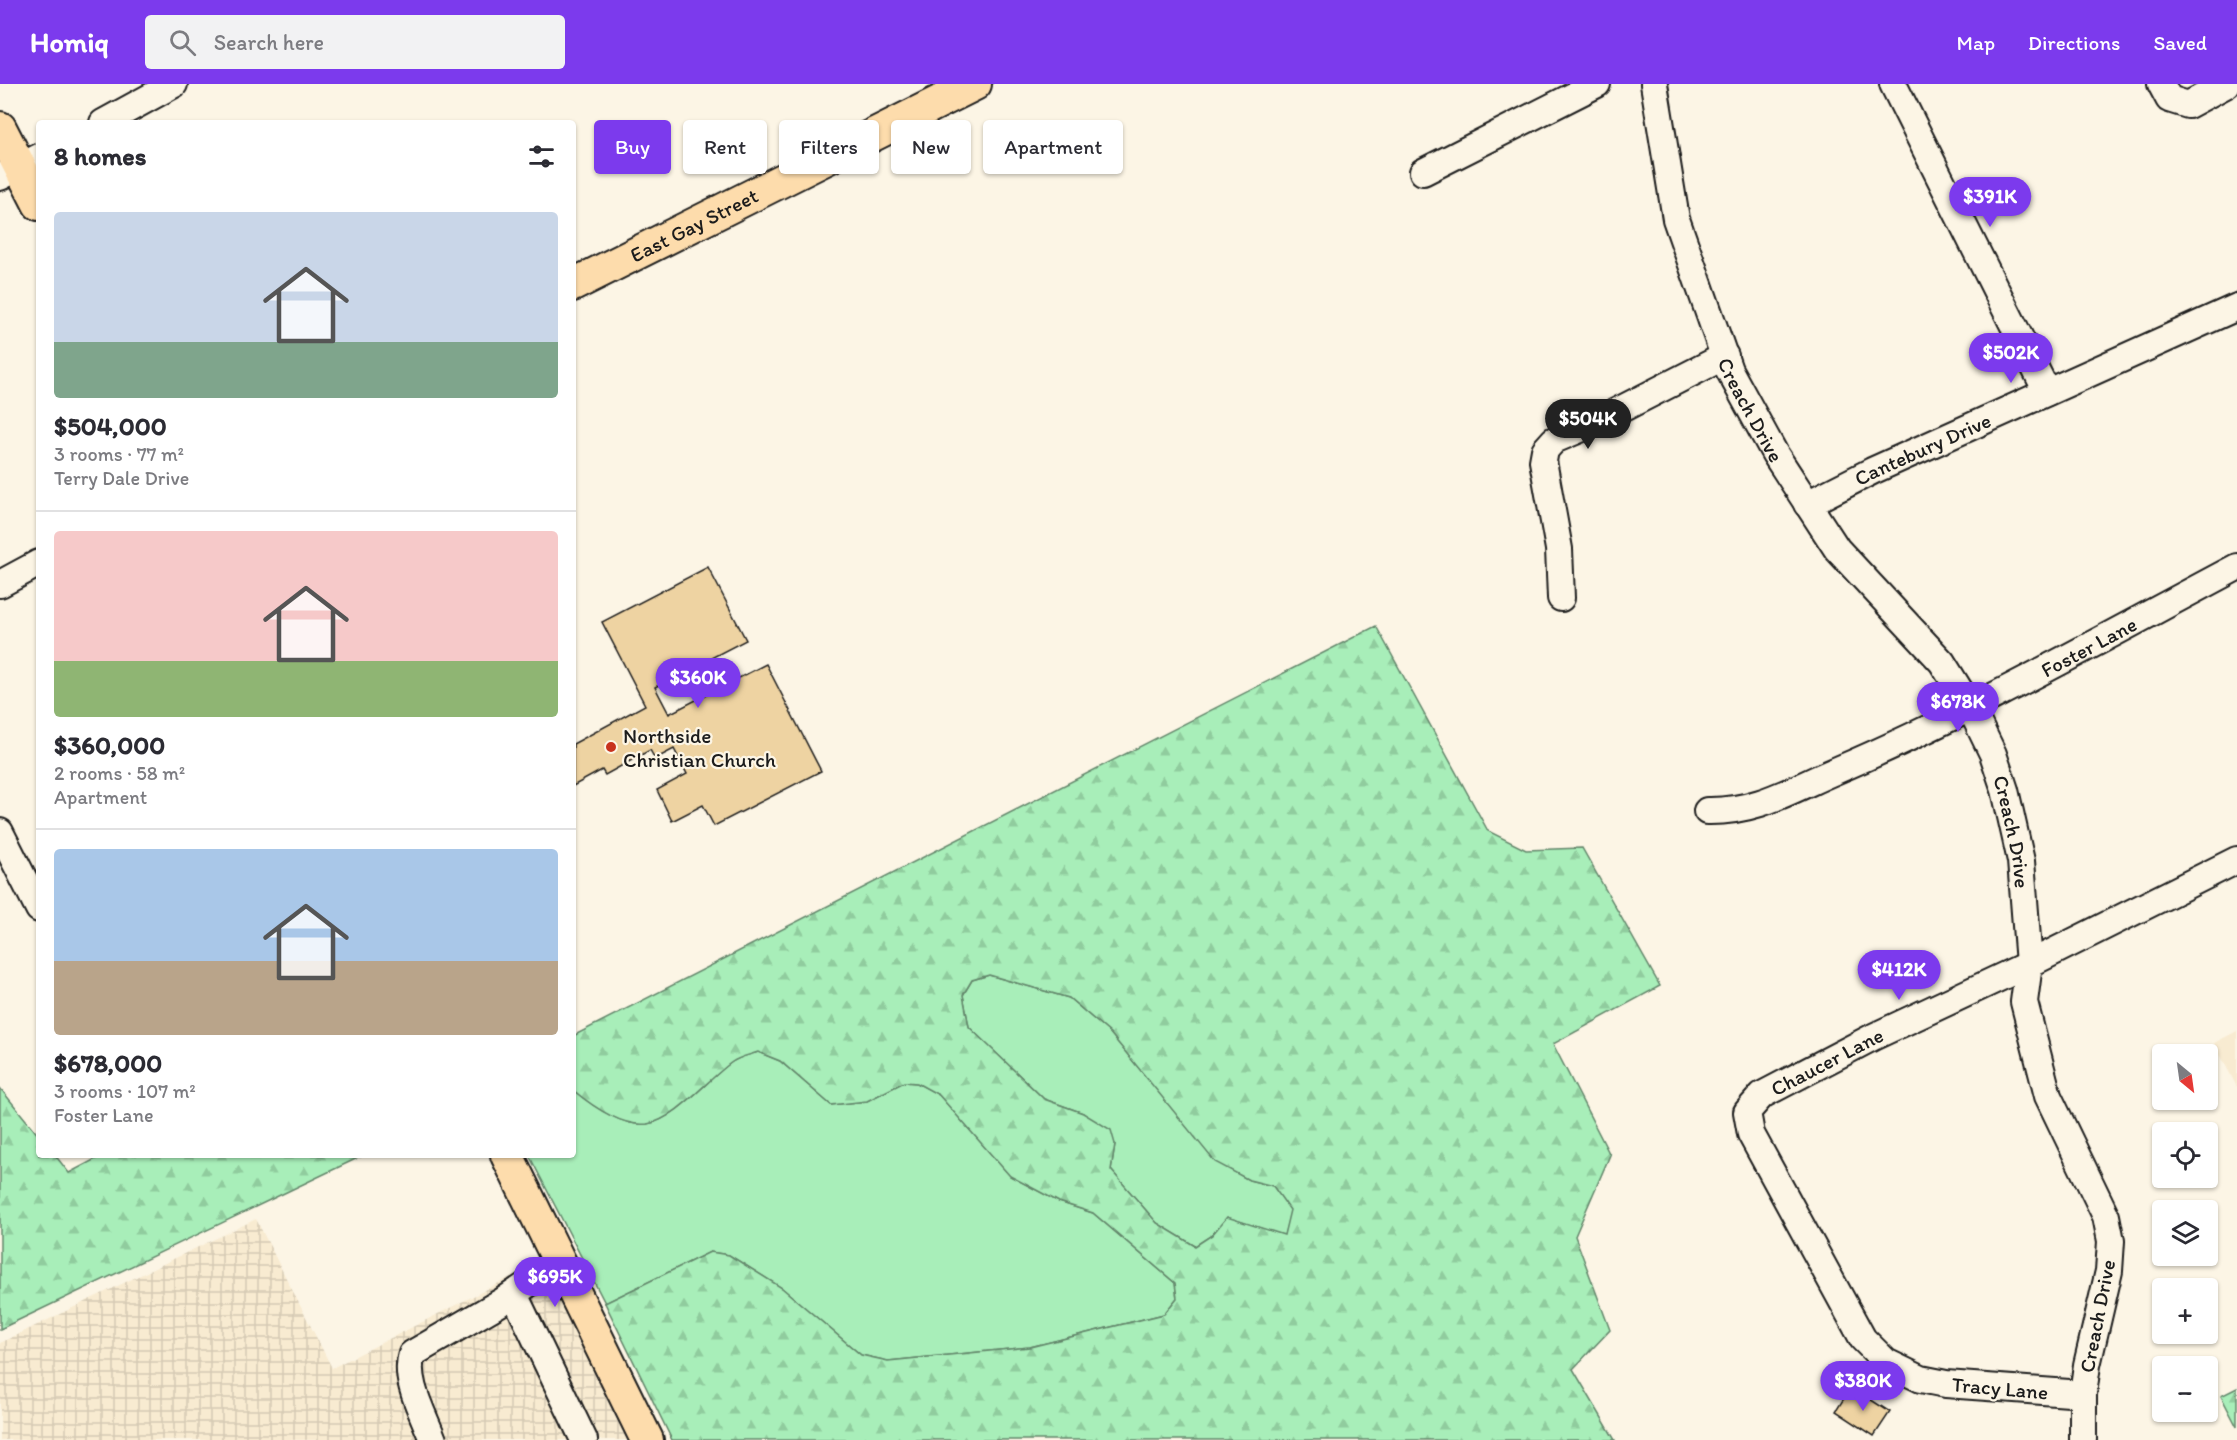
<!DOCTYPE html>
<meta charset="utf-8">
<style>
:root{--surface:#fff;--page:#f2f2f3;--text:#2b2b33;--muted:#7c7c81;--line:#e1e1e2;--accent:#7c3aed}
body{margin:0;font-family:Itim,sans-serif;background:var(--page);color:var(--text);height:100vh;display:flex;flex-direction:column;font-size:22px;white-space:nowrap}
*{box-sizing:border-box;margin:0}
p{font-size:20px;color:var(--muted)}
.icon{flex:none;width:33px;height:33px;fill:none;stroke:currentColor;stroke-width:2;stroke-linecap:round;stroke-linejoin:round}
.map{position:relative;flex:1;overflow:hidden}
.drawer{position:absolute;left:36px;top:36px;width:540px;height:1038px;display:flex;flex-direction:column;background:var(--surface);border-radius:6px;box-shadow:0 2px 4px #0004}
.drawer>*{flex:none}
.hud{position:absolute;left:594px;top:36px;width:570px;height:54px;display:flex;gap:12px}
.needle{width:39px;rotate:151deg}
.tools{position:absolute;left:2152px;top:960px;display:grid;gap:12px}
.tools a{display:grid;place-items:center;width:66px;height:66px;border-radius:6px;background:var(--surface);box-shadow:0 2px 4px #0004;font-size:30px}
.price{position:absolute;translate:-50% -51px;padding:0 14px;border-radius:21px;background:var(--accent);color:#fff;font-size:20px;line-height:39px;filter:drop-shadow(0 2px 3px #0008)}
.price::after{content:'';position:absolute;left:50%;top:36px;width:18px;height:14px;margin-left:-9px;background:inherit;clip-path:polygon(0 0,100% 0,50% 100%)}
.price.active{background:#222;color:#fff}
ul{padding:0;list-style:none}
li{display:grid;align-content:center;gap:12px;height:318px;padding:0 18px}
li+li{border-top:2px solid var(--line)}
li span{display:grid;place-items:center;height:186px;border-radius:6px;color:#555}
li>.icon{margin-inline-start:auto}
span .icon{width:108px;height:108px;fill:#fffc;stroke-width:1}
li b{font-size:26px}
h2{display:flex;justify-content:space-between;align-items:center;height:72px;padding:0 18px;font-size:26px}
.tag{padding:0 21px;border-radius:6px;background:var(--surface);box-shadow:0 2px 4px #0004;font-size:21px;line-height:54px}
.tag.active{background:var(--accent);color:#fff}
header{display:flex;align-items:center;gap:36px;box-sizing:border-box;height:84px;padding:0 30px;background:var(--accent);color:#fff}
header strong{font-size:28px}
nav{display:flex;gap:33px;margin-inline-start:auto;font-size:21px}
.search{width:420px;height:54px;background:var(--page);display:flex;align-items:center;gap:15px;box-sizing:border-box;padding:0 21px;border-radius:6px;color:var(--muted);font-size:22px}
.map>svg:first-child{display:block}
.built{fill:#f8ebd1}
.industrial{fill:url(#industrial-grid)}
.green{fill:#a8eeb9;stroke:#62856a;stroke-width:1.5}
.forest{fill:url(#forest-firs);stroke:#62856a;stroke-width:1.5;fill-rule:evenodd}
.building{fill:#eed3a2;stroke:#1c1c1c;stroke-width:1.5}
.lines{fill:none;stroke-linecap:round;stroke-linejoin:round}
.minor-casing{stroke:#1c1c1c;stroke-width:30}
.major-casing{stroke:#1c1c1c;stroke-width:36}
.minor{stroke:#fcf5e5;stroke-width:26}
.major{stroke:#fddcac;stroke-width:32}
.poi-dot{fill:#c8321e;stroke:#fcf5e5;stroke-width:2}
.labels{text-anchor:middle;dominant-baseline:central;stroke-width:4.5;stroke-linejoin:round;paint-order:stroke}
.street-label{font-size:21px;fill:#1c1c1c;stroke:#fcf5e5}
.poi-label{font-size:21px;fill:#1c1c1c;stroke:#fcf5e5;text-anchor:start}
</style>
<header>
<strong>Homiq</strong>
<div class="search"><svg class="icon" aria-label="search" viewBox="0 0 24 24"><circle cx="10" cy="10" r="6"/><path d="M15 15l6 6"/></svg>Search here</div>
<nav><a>Map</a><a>Directions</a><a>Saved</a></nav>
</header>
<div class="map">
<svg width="2237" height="1356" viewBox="0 0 2237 1356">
<defs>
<pattern id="industrial-grid" width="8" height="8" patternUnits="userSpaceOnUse" patternTransform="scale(1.5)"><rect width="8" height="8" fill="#f8ebd1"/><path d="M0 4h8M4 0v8" fill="none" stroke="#d4c9b3"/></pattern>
<pattern id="forest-firs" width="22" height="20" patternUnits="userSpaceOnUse" patternTransform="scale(1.5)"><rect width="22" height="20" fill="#a8eeb9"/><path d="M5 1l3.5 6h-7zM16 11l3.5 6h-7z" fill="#90cc9e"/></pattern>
</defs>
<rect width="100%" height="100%" fill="#fcf5e5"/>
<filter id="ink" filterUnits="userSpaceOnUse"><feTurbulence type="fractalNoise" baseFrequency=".0167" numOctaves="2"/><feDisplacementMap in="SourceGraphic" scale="12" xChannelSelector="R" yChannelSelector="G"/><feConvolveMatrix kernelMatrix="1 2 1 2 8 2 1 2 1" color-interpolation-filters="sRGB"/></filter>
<g filter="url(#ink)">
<path class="built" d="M 2237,947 L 2237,1003 L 2214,959 Z"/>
<path class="industrial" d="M 256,1135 L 332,1284 L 540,1178 L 629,1356 L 0,1356 L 0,1259 Z"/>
<path class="green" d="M 989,891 L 1069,914 L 1110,949 L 1215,1077 L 1249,1096 L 1273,1102 L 1291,1126 L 1284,1152 L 1227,1133 L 1212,1151 L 1195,1162 L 1157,1139 L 1111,1086 L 1115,1060 L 1083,1029 L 1044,1015 L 969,943 L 963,911 L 972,896 Z
M 758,968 L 780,977 L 831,1021 L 867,1017 L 904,998 L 917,999 L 939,1011 L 1010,1092 L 1059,1118 L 1093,1129 L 1175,1199 L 1177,1214 L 1164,1230 L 1030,1263 L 888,1277 L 861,1271 L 782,1204 L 729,1171 L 710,1168 L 605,1219 L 529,1071 L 573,1071 L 573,1006 C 591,1021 622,1043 647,1040 C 675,1036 709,994 732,978 C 739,973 749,971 758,968 Z"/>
<path class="forest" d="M 1376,542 L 1488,747 L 1526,766 L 1582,764 L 1660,902 L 1553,960 L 1610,1071 L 1575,1152 L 1610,1246 L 1573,1285 L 1615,1356 L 672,1356 L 605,1219 L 710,1168 L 729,1171 L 782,1204 L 861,1271 L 888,1277 L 1030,1263 L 1164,1230 L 1177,1214 L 1175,1199 L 1093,1129 L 1059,1118 L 1010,1092 L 939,1011 L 917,999 L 904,998 L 867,1017 L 831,1021 L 780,977 L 758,968 C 749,971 739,973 732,978 C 709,994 675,1036 647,1040 C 622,1043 591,1021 573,1006 L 573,952 ZM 989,891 L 1069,914 L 1110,949 L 1215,1078 L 1249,1096 L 1273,1102 L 1290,1126 L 1284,1151 L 1227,1133 L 1212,1151 L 1195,1162 L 1157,1139 L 1111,1086 L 1115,1060 L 1111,1046 L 1083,1029 L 1044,1015 L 969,943 L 963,911 L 972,896 Z
M 0,1004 L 39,1052 L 39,1071 L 55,1071 L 69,1089 L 103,1071 L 364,1071 L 0,1245 Z
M 2237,1304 L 2237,1343 L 2221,1312 Z"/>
<path class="building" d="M 708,483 L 746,556 L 655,603 L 669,630 L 766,580 L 821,687 L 714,742 L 703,721 L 672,737 L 657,706 L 687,690 L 674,665 L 655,675 L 650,666 L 605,691 L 602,686 L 573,702 L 573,660 L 645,621 L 602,538 Z
M 1851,1303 L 1890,1328 L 1874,1352 L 1836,1327 Z"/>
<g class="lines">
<defs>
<g id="minor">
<path id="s1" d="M 1654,0 L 1676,135 L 1729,286 L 1775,370 L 1837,465 L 1942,578 L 1970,623 L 1993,670 L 2005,706 L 2021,777 L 2029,880 L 2024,918 L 2048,1012 L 2106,1132 L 2111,1157 L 2109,1187 L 2087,1281 L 2083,1310 L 2083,1356"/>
<path d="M 1893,0 L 2047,308"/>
<path d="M 2161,0 L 2169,15 L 2188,21 L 2227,0"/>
<path d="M 103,39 L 174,0"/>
<path d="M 1423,88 L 1597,0"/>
<path d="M 0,93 L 39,73"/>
<path id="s2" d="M 1807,420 L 1872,387 L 2237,223"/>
<path d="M 0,500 L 39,479"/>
<path d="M 1561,514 L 1559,465 L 1543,377 L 1545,366 L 1554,356 L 1592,340 L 1725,272"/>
<path id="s3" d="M 1707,727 C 1757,728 1790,706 1835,687 C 1973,628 2105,553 2237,483"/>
<path d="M 0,748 L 39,825"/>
<path d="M 514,1210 L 584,1356"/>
<path id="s4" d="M 2083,1310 L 1946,1300 L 1921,1295 L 1886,1278 L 1863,1255 L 1751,1050 L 1747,1028 L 1762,1011 L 1873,953 L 2029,880 L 2237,776"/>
<path d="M 433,1356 C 424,1331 403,1296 412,1270 L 503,1217 L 560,1178"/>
</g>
<g id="major">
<path d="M 0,44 L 39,120"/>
<path id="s5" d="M 573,201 L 975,0"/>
<path d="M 507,1071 L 647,1356"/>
</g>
</defs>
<use href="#minor" class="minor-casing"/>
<use href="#major" class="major-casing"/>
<use href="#minor" class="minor"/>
<use href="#major" class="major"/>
</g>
</g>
<circle class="poi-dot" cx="611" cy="663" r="6"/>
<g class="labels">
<g class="street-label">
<text stroke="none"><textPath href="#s5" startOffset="135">East Gay Street</textPath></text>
<text stroke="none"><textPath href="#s1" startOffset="342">Creach Drive</textPath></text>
<text stroke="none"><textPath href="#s2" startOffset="128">Cantebury Drive</textPath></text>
<text stroke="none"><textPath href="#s3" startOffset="418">Foster Lane</textPath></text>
<text stroke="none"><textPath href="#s1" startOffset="846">Creach Drive</textPath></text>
<text stroke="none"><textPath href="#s4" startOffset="586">Chaucer Lane</textPath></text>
<text transform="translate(2097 1232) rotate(-79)">Creach Drive</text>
<text transform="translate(2000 1304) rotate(5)">Tracy Lane</text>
</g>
<g class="poi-label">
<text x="623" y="651">Northside<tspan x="623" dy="24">Christian Church</tspan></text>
</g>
</g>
</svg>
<div class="tools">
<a><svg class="needle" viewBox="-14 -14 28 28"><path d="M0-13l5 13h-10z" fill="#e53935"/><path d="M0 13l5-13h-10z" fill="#7c7c81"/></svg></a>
<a><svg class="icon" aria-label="locate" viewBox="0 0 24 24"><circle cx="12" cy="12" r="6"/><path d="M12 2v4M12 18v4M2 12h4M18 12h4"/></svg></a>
<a><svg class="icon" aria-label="layers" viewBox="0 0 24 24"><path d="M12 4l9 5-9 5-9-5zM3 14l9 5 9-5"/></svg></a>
<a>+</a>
<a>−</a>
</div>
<b class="price" style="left:1990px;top:144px">$391K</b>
<b class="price" style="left:2011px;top:300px">$502K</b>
<b class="price active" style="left:1588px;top:366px">$504K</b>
<b class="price" style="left:698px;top:625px">$360K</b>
<b class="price" style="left:1958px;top:649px">$678K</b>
<b class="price" style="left:1899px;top:917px">$412K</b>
<b class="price" style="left:555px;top:1224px">$695K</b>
<b class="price" style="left:1863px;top:1328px">$380K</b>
<div class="hud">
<a class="tag active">Buy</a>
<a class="tag">Rent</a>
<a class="tag">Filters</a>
<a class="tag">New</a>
<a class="tag">Apartment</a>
</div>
<section class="drawer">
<h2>8 homes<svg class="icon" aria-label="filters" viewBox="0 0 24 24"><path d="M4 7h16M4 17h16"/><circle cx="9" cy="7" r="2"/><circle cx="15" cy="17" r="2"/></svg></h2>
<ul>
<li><span style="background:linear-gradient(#c9d6e8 70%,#7fa58c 0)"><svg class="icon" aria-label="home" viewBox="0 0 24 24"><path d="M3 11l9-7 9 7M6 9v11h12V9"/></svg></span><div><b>$504,000</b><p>3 rooms · 77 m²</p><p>Terry Dale Drive</p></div></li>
<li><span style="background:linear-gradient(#f6c9c9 70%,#8fb573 0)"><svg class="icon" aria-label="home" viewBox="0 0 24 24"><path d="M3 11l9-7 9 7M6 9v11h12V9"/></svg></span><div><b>$360,000</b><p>2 rooms · 58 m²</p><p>Apartment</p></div></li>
<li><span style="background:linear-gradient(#a9c7e8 60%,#b9a48a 0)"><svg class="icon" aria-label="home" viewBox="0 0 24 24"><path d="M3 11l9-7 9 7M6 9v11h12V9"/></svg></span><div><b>$678,000</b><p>3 rooms · 107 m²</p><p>Foster Lane</p></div></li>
</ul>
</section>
</div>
